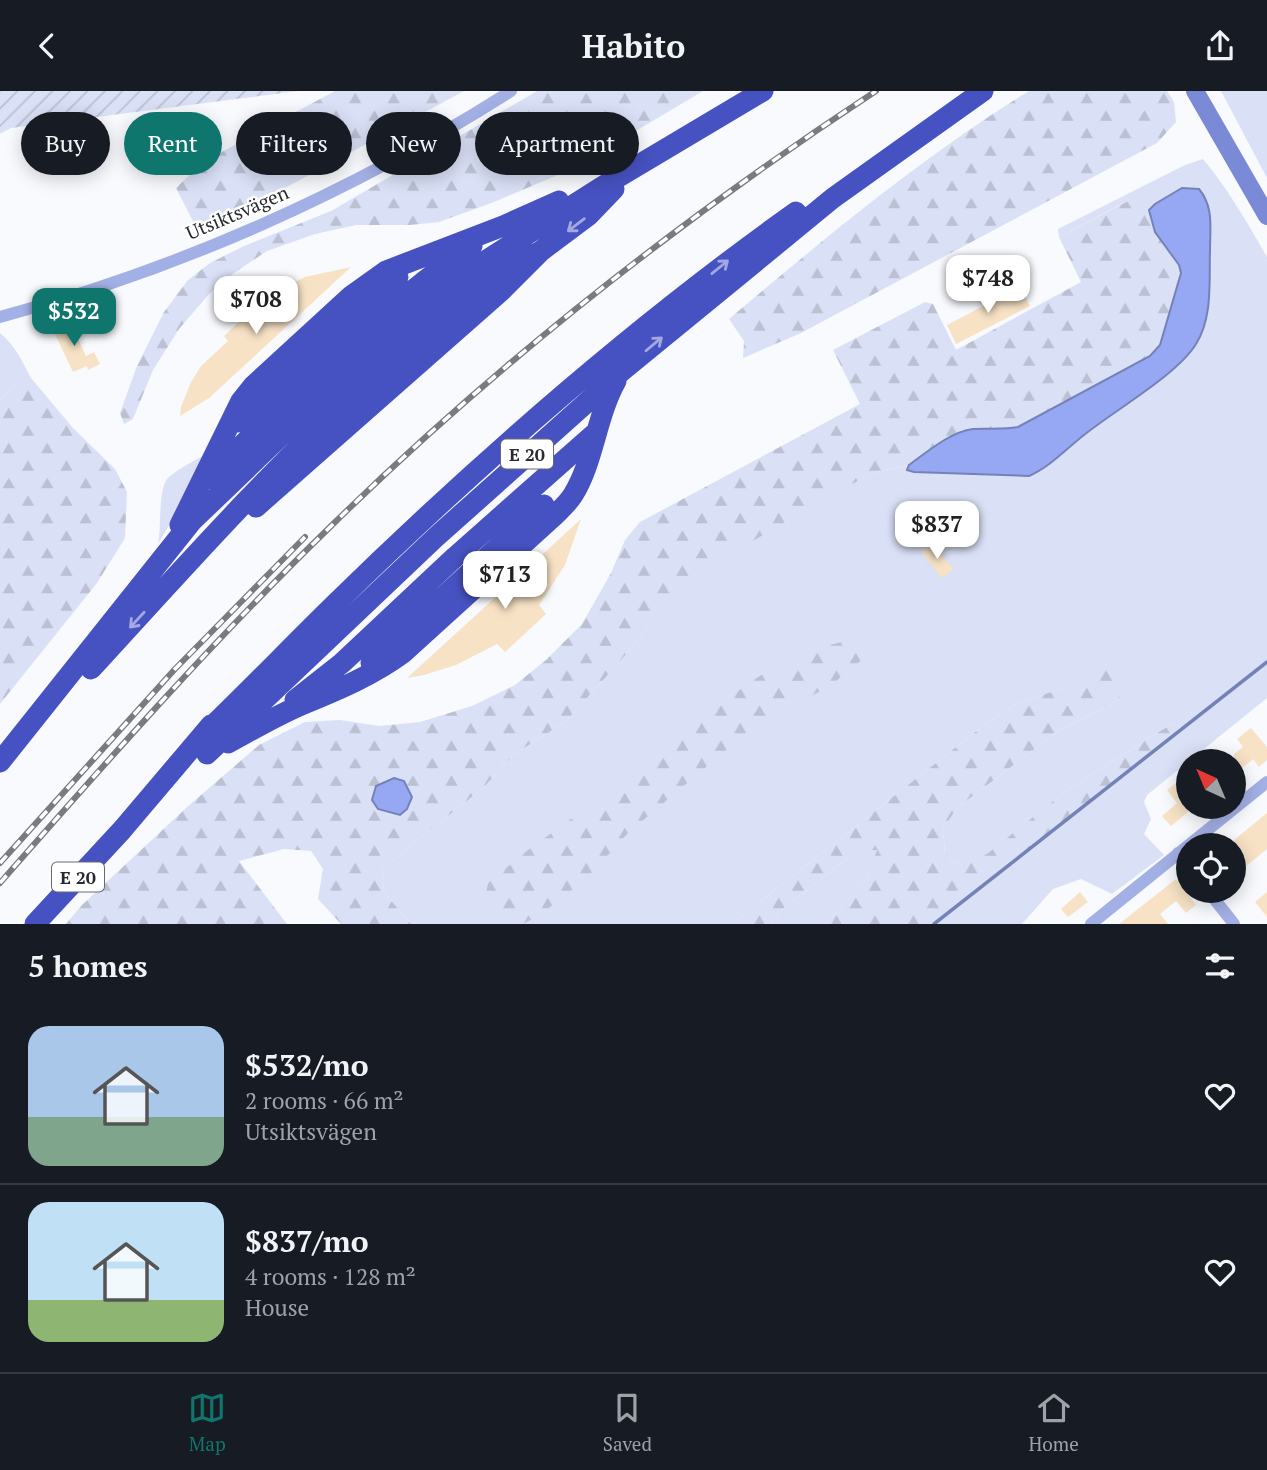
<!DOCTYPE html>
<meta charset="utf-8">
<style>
:root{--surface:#171b24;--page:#242831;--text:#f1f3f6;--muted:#9ea1a6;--line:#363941;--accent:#0f766e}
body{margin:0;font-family:"PT Serif",serif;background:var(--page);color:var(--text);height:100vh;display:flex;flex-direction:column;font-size:26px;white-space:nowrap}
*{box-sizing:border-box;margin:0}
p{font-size:23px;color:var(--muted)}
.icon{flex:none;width:38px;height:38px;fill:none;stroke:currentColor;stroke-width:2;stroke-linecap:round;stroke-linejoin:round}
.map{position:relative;height:833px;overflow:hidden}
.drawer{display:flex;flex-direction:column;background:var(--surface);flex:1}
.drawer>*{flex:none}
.banner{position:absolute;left:21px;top:21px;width:700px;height:63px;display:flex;gap:14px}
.needle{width:46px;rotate:316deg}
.buttons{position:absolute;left:1176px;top:658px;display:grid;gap:14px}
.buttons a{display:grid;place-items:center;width:70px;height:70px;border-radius:50%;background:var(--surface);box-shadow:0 4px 18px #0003;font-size:35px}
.price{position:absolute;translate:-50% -60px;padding:0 16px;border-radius:14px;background:#fff;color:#222;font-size:23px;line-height:46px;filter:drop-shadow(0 2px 4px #0008)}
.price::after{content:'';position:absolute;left:50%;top:42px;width:21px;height:16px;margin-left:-10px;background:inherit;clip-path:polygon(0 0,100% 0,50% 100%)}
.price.selected{background:var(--accent);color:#fff}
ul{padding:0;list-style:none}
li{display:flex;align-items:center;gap:21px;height:175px;padding:0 28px}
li+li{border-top:2px solid var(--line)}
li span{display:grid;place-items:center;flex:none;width:196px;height:140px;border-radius:21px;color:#555}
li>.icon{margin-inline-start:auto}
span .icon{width:84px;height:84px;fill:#fffc;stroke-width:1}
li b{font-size:30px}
h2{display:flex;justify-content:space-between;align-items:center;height:84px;padding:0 28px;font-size:30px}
.chip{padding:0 24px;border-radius:32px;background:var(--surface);box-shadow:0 4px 18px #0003;font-size:24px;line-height:63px}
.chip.selected{background:var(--accent);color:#fff}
header{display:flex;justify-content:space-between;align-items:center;height:91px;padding:0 28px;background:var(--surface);font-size:32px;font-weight:800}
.tab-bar{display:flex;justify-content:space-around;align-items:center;height:98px;border-top:2px solid var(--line);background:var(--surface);font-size:19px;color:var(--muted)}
.tab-bar a{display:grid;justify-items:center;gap:4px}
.tab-bar .selected{color:var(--accent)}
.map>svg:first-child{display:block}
.green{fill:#dae0f6}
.forest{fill:url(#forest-firs)}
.garden{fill:url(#garden-furrows)}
.water{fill:#96a7f3;stroke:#7582b8;stroke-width:2}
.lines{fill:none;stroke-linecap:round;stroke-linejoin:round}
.stream{stroke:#7582b8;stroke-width:3.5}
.building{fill:#f7e2c5}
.street{stroke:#a3b0e5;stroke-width:12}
.secondary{stroke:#7a8ad7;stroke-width:18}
.highway{stroke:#4752c2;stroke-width:21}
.rail-casing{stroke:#7a7b80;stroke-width:6}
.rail{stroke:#fff;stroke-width:3.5;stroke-dasharray:10;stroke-linecap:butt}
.oneway{stroke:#a3a8e0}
.labels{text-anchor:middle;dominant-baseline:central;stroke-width:5;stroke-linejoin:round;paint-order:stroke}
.shield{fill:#fff;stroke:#696a6e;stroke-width:2}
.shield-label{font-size:18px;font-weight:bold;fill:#292a30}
.street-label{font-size:19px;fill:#292a30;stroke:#fff}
</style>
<header><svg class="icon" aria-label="back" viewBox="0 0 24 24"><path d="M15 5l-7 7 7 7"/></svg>Habito<svg class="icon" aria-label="share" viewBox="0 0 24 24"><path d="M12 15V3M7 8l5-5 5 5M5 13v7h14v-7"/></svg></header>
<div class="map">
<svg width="1267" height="833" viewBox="0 0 1267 833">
<defs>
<pattern id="forest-firs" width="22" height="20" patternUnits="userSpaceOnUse" patternTransform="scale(1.75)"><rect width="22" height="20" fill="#dae0f6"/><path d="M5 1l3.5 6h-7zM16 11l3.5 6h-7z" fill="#bbc0d3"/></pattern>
<pattern id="garden-furrows" width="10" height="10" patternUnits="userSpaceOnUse" patternTransform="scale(1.75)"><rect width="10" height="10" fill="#dae0f6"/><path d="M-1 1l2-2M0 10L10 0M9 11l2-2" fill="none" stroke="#bbc0d3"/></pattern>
</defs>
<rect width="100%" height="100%" fill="#f9fafe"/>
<path class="green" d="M 1221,0 L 1267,0 L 1267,87 Z
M 1203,68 C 1228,98 1247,131 1267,166 L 1267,607 L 1147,704 L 1144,711 L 1151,728 L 1144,743 L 1164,764 L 1112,803 L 1081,788 L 1053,798 L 1022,833 L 932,833 L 1171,648 L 1181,636 L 1173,632 L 1067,699 L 987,764 L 956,772 L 945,763 L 943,738 L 957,717 L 1057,641 L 1120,608 L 1096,575 L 1063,597 L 1018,612 L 984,634 L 732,833 L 411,833 L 384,801 L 382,778 L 483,697 L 513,664 L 565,631 L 617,574 L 661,521 L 733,460 L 872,382 L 909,374 L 907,379 L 1042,379 L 1085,343 L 1182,271 L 1207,108 L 1199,99 C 1180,97 1163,105 1149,119 L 1127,110 L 1059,146 L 1058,138 L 1185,74 Z
M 0,242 C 15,254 22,270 31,287 L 21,287 L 0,309 Z
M 203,365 L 177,421 L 158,453 C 162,435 157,394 170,385 C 180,377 192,371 203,365 Z
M 858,759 L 878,759 L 868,786 L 826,833 L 770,833 L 785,816 Z"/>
<path class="forest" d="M 335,0 L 464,0 L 285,97 L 197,138 L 176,97 L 203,71 Z
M 537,0 L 703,0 L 572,78 L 494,111 L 439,131 L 410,134 L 356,134 L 315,143 L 267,160 L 234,182 L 209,203 L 179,238 L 153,279 L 133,328 L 124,333 L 120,322 L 137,275 L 164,221 L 188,189 L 210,172 L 244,155 L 331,120 Z
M 1029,0 L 1167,0 L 1174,11 L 1176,31 L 1157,52 L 801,242 L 743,267 L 744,250 L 729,228 C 825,147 922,66 1029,0 Z
M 1128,110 L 1149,119 L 1155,141 L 1179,174 L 1181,182 L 1160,254 L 1150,265 L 1018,336 L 999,339 L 971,338 L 952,346 L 909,374 L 872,382 L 733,461 L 661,521 L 617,574 L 565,631 L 513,664 L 483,697 L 382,778 L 384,801 L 411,833 L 341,833 L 318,808 L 323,778 L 311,760 L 284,758 L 239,770 L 287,833 L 66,833 L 81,815 L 186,717 L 259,654 L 305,631 L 340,629 L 379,635 L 420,631 L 472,615 L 515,594 L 546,569 L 582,533 L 611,482 L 625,449 L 640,431 L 860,313 L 833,259 L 925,211 L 933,213 L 956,259 L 1081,191 L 1059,146 Z
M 21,287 L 31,287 L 73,337 L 115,378 L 127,401 L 125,447 L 97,492 L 0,613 L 0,309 Z
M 865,545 L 869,563 L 830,595 L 753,636 L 627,743 L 587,787 L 540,824 L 523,833 L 504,833 L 483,818 L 488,792 L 528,759 L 617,695 L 712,618 L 764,582 L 822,556 Z
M 1096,574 L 1118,577 L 1120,608 L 1057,641 L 957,717 L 943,738 L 945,763 L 956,772 L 987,763 L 1067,699 L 1173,632 L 1181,635 L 1171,648 L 932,833 L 826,833 L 868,786 L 877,759 L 858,759 L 785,816 L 770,833 L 732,833 L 984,634 L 1018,612 L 1063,597 Z"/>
<path class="garden" d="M 0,0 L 298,0 L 11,37 L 0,43 Z"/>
<path class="water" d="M 1182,97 L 1199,98 C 1214,116 1210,137 1210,159 C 1209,190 1213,226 1196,253 C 1177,284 1115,319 1084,344 C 1066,358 1050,376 1029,385 L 914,381 L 907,379 L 909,374 C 927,361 950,341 973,338 C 988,337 1002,339 1018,336 L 1150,265 L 1160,254 L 1181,182 L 1179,174 L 1155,141 L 1149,119 L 1155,113 Z
M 394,687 L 404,690 L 412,706 L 407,718 L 400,724 L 378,718 L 372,709 L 376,695 Z"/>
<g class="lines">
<path class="stream" d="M 934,833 L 1267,571"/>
</g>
<path class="building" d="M 351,176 L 209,307 L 180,325 L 181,316 L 191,291 L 201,275 L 228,250 L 224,245 L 254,217 L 259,222 L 287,195 L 305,186 Z
M 1020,196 L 1030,215 L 956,253 L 947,234 Z
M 69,229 L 86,265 L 94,261 L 100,273 L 88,279 L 87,275 L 73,281 L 52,237 Z
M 581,428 L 565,474 L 539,514 L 546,523 L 505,561 L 497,553 L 456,574 L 424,584 L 407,587 Z
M 932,452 L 953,478 L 942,487 L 921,461 Z
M 1251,637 L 1267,656 L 1267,669 L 1259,676 L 1253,668 L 1234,684 L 1234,663 L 1243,656 L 1237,648 Z
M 1176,692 L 1188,706 L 1188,721 L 1171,735 L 1162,725 L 1177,712 L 1167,699 Z
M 1267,722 L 1267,758 L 1234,785 L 1234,749 Z
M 1176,788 L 1196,814 L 1186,822 L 1176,810 L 1160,823 L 1168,833 L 1119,833 Z
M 1080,801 L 1088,811 L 1068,826 L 1061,818 Z
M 1267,801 L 1267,826 L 1255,811 Z"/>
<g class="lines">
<path class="street" d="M 0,226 C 180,178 354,100 511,0
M 1178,762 L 1188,775
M 1208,800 L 1234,833
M 1091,833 L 1267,691"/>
<path class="secondary" d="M 1195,0 L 1267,125"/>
<path class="highway" d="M 238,331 L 362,217 L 398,186
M 207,388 C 291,307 375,222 472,155
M 256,416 L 501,200 L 541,160 L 589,124 L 614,98
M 180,434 L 241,310 L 253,295 L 351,205 L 386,180 L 503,135 L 559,110
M 371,572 L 544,414
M 91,578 C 181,480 269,380 368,291 C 407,255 447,219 490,188 C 505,177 524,169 541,160
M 295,609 L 342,572 L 455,466 L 594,343
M 203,644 C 248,601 291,556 335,513 C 479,372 632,238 796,121
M 228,652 C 254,638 279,623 306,612 C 340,598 373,584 403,562 L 554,425 C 561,418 568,412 573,404 C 594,370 596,326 616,290
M 207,663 L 436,446 L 622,280 L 833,107 L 983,0
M 0,671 L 192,430 L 315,312 L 388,246 L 431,210 L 482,172 L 600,97 L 763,0
M 35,833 L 122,739 L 211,634"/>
<defs>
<path id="rail" d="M 0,772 L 175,578 L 305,446
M 0,792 C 106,671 213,550 328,438 C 495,274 681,128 876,0"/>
</defs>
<use href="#rail" class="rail-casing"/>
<use href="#rail" class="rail"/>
</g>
<defs><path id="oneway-shaft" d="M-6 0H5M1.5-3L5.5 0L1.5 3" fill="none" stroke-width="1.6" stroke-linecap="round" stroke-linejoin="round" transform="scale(1.75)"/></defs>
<g class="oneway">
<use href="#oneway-shaft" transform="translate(576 134) rotate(143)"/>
<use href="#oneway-shaft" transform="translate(720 176) rotate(-39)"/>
<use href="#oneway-shaft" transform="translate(654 253) rotate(-40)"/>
<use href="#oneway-shaft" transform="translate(137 529) rotate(133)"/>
</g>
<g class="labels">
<g class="shield">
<rect x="501" y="348.5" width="52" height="29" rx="5"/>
<rect x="52" y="771.5" width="52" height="29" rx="5"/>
</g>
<g class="shield-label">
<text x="527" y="363">E 20</text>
<text x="78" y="786">E 20</text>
</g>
<g class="street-label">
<text transform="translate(237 121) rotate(-23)">Utsiktsvägen</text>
</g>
</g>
</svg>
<div class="buttons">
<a><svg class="needle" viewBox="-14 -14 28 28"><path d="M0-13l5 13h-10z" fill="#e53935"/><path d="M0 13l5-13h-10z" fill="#9ea1a6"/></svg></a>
<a><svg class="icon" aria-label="locate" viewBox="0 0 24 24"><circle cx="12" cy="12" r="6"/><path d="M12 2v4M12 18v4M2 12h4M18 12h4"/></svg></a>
</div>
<b class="price" style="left:988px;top:224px">$748</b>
<b class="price" style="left:256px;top:245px">$708</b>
<b class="price selected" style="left:74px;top:257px">$532</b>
<b class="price" style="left:937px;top:470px">$837</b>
<b class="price" style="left:505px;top:520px">$713</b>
<div class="banner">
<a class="chip">Buy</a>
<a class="chip selected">Rent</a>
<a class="chip">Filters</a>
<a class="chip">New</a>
<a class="chip">Apartment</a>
</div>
</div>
<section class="drawer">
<h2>5 homes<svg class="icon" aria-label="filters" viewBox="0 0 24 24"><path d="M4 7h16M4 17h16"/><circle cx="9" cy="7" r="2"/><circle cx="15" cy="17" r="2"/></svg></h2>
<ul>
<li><span style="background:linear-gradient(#a9c7e8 65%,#7fa58c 0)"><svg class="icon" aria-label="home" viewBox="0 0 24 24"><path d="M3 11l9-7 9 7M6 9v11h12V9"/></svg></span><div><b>$532/mo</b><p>2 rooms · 66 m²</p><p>Utsiktsvägen</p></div><svg class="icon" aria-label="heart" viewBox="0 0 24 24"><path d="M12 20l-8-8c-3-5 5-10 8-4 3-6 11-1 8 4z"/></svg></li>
<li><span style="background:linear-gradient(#bfe0f5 70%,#8fb573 0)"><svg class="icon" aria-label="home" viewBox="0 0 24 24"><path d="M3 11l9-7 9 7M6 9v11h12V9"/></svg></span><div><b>$837/mo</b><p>4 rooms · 128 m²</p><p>House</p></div><svg class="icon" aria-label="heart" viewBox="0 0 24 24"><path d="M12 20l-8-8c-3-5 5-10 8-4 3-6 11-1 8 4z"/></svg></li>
</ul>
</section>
<nav class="tab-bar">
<a class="selected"><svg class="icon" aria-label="map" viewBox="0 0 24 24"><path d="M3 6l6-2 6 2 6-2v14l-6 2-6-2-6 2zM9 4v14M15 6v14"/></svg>Map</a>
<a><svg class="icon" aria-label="saved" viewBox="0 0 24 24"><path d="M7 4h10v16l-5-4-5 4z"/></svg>Saved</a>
<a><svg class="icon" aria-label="home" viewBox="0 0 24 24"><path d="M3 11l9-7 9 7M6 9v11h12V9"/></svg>Home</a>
</nav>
